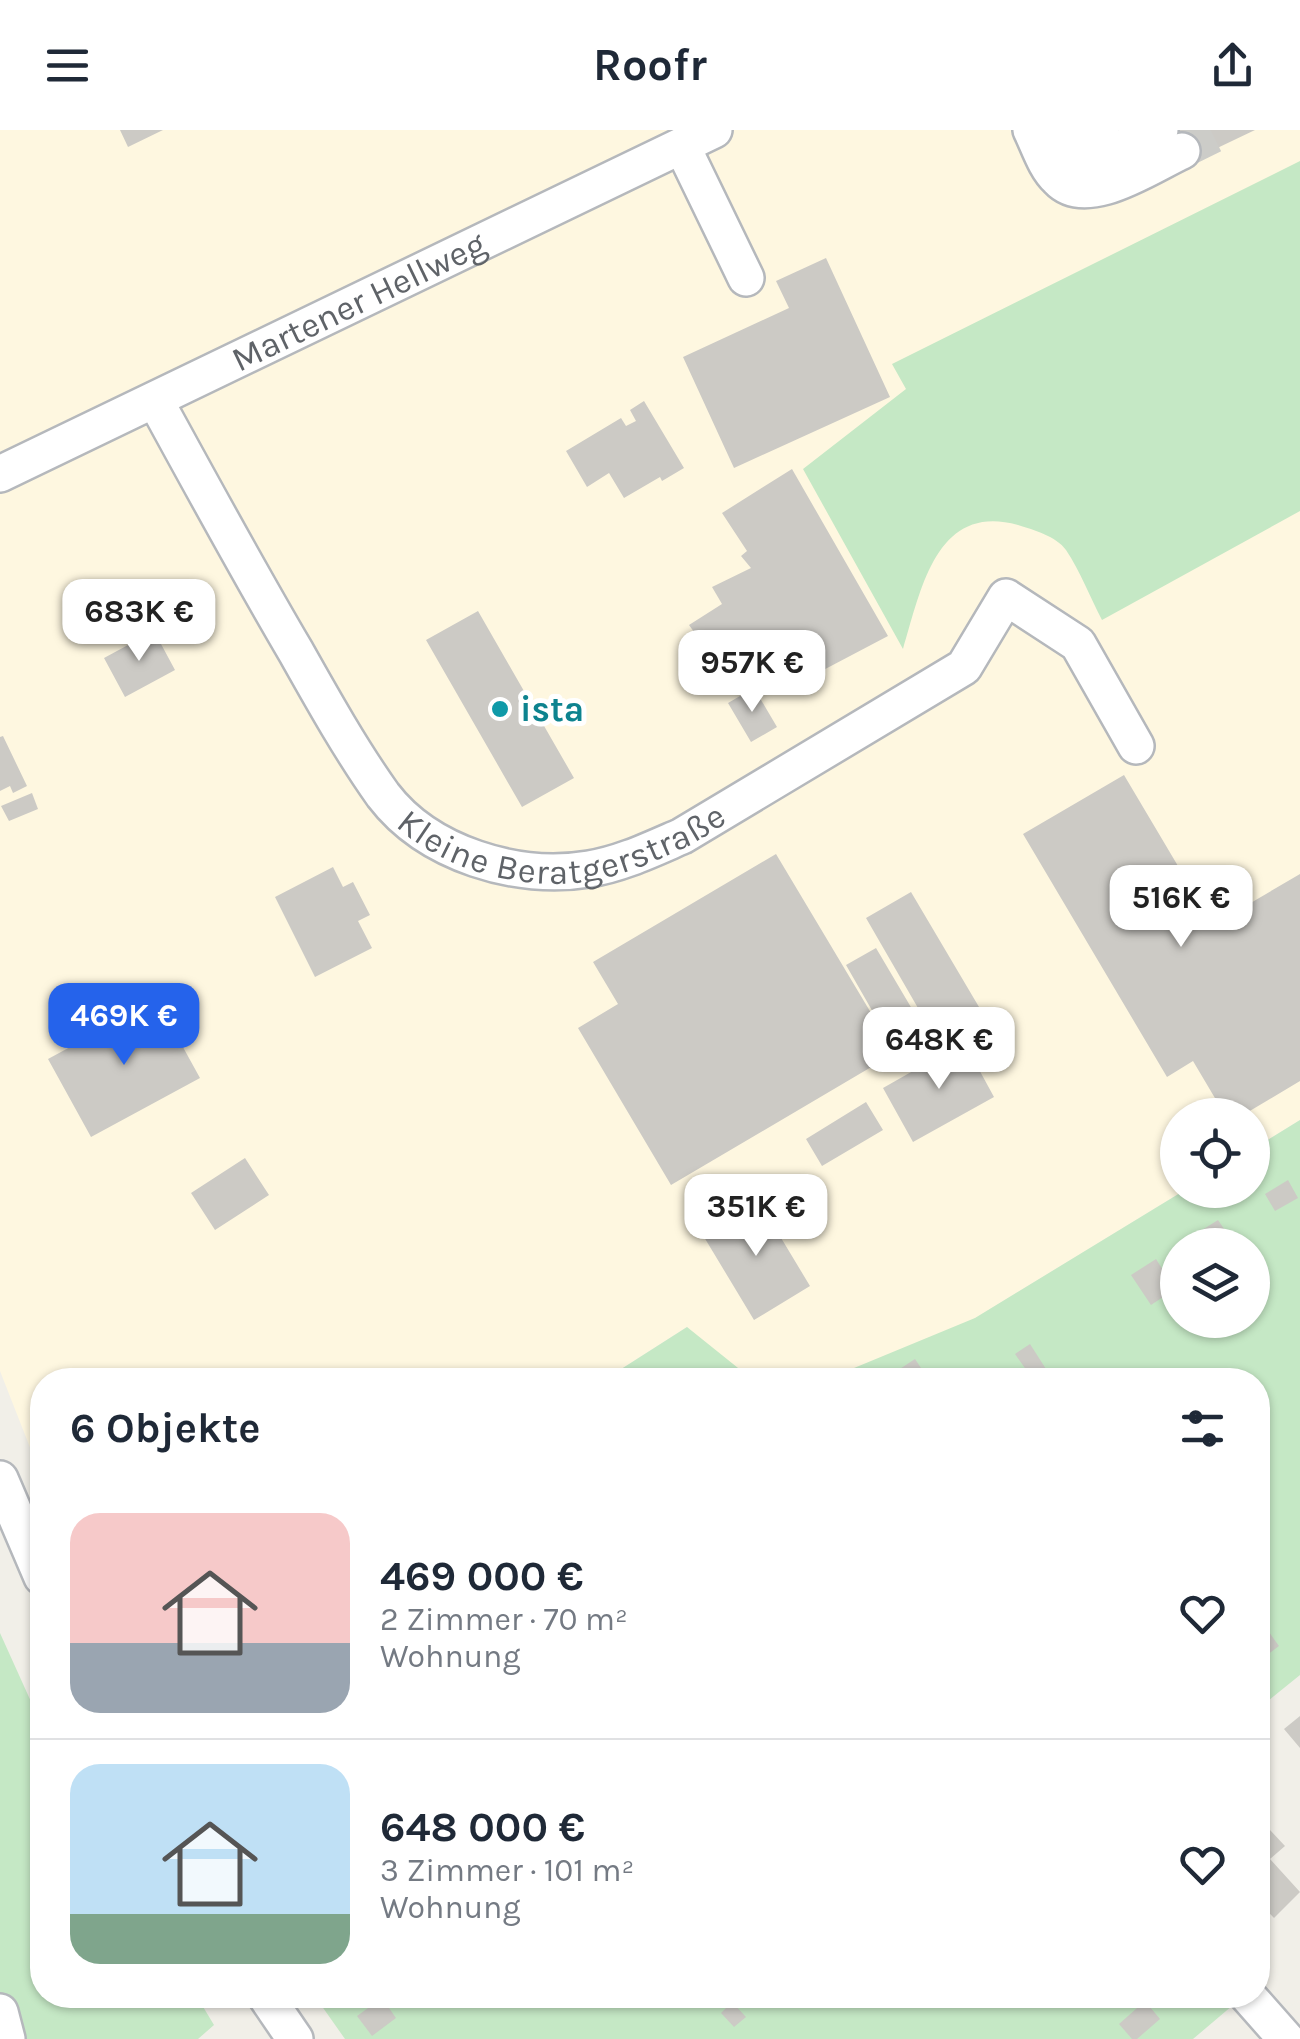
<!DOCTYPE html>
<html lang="de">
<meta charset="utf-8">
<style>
:root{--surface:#fff;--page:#f6f6f7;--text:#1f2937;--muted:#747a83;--line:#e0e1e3;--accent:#2563eb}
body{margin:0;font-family:Karla,sans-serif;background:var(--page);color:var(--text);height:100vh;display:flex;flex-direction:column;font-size:38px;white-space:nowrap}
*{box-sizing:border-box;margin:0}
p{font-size:32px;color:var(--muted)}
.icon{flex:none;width:55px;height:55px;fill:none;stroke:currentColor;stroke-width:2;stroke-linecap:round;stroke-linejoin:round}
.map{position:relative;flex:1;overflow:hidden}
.drawer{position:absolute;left:30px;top:1238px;width:1240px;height:640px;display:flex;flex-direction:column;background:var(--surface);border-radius:40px;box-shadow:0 2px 8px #0004}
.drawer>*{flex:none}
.controls{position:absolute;left:1160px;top:968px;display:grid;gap:20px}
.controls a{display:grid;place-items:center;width:110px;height:110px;border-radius:50%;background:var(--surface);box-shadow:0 2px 8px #0004;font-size:50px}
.price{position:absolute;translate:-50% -85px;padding:0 22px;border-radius:20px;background:#fff;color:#222;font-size:32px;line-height:65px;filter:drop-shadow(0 2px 5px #0008)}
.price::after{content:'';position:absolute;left:50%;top:60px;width:30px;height:22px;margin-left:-15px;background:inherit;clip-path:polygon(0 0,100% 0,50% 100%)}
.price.on{background:var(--accent);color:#fff}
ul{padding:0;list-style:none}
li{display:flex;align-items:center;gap:30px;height:250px;padding:0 40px}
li+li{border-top:2px solid var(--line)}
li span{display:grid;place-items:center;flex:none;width:280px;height:200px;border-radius:30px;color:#555}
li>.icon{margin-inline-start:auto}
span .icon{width:120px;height:120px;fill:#fffc;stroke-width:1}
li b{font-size:42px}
h2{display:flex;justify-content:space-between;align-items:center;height:120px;padding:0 40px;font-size:42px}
header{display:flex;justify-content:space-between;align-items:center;height:130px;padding:0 40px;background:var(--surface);font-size:45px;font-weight:700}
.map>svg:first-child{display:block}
.commercial{fill:#fef7e0}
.green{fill:#c5e8c5;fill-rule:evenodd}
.building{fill:#cccac5}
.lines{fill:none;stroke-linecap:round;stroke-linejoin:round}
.minor-tunnel{stroke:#ccccc8;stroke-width:35;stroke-dasharray:35 18;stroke-linecap:butt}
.minor-casing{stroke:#b5b8bc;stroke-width:40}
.minor{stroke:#fff;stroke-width:35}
.culture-dot{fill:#0f9aa8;stroke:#fff;stroke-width:4}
.labels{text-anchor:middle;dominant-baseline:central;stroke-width:10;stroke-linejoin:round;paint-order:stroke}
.street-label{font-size:35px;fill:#5f6368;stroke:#fff}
.culture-label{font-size:35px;font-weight:bold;fill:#0d838f;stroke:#fff;text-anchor:start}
</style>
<header><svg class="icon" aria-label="menu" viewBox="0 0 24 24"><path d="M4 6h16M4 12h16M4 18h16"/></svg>Roofr<svg class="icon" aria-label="share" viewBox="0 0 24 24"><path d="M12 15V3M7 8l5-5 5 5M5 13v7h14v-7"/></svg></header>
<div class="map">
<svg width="1300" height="1909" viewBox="0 0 1300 1909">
<rect width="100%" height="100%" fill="#f1efe8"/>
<path class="commercial" d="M 0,0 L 1300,0 L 1300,990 L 1253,1019 L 1252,985 L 1178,985 L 1178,1060 L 1185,1060 L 974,1189 L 864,1250 L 738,1250 L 687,1197 L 604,1250 L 42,1250 L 42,1348 L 0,1241 Z"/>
<path class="green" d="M 1300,31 L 1300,381 L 1102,490 C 1090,467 1080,441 1066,420 C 1056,406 1034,400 1018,395 C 936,372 921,460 903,519 L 803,339 L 906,259 L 892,234 Z
M 1300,990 L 1300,1545 L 1258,1579 L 1258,1250 L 825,1250 L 975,1188 L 1185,1060 L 1252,1060 L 1253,1019 ZM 1178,1115 L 1252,1115 L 1252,1190 L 1178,1190 Z
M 687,1197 L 753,1250 L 604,1250 Z
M 0,1503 L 42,1596 L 42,1865 L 196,1865 L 214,1895 L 198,1909 L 0,1909 Z
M 314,1865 L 1235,1865 L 1239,1870 L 1193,1909 L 345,1909 Z"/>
<path class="building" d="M 120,0 L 163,0 L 128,17 Z
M 1173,0 L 1255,0 L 1188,32 Z
M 826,128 L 890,267 L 734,338 L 683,227 L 789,178 L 776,151 Z
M 644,271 L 684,338 L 662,351 L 660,347 L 624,368 L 609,343 L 587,357 L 566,321 L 621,288 L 626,296 L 636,291 L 630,280 Z
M 792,339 L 888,506 L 812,546 L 788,503 L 723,542 L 689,495 L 722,474 L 712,457 L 751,438 L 741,426 L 747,421 L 722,383 Z
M 478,481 L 574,648 L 522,677 L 426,510 Z
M 154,501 L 175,540 L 125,567 L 104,528 Z
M 754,558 L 777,597 L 751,612 L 728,573 Z
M 3,606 L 27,656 L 13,663 L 10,656 L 0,661 L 0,607 Z
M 1124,645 L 1213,795 L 1300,744 L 1300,951 L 1243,985 L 1225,985 L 1193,931 L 1167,947 L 1023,704 Z
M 32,663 L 38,679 L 9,691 L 1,676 Z
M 776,724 L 895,923 L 671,1055 L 578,898 L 618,874 L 593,832 Z
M 333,737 L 343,757 L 353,752 L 370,785 L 358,791 L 372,818 L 315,847 L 275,767 Z
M 911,762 L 979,877 L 933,904 L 866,788 Z
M 876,818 L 928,906 L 897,924 L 846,835 Z
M 157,870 L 200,948 L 91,1007 L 48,929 Z
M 964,912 L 994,967 L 913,1012 L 883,958 Z
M 866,972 L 883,1000 L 822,1036 L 806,1009 Z
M 245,1028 L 269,1065 L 215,1100 L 191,1063 Z
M 1288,1050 L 1298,1068 L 1275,1081 L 1265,1064 Z
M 757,1068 L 810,1156 L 754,1190 L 701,1102 Z
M 1218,1090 L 1235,1115 L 1201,1115 L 1194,1105 Z
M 1156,1129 L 1175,1159 L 1151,1175 L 1131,1145 Z
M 1030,1214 L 1046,1239 L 1032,1248 L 1015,1224 Z
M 915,1229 L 929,1250 L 883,1250 Z
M 1269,1502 L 1279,1516 L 1258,1532 L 1258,1510 Z
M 1300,1586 L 1300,1618 L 1284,1599 Z
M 1270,1700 L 1285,1716 L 1270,1729 L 1300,1762 L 1274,1788 L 1258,1771 L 1258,1710 Z
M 382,1868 L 396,1888 L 372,1906 L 357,1886 Z
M 1145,1871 L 1160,1889 L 1137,1909 L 1132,1909 L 1119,1894 Z
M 732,1872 L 746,1887 L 734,1897 L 721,1883 Z"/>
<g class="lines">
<path class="minor-tunnel" d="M 1182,21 L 1225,0"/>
<defs>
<g id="minor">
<path d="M 1031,0 C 1039,16 1045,37 1058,49 C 1087,80 1151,35 1182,21"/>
<path d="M 1038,14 L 1080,32 L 1098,29 L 1160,0"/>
<path d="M 1044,15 L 1064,16 L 1101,0"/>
<path d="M 682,16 L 746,148"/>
<path id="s1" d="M 155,270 C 201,354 247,439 296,522 C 323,570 351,620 383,665 C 428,724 517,751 589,739 C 621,734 652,719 682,706 L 964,537 L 1006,467 L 1078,514 L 1136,616"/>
<path id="s2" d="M 0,344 L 714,0"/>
<path d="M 0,1349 L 42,1447"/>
<path d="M 265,1865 L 295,1909"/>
<path d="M 1247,1865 L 1286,1909"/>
<path d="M 0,1882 L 7,1909"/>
</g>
</defs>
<use href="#minor" class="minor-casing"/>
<use href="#minor" class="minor"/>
</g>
<circle class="culture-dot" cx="500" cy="579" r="10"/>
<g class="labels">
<g class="street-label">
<text stroke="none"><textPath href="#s2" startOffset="398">Martener Hellweg</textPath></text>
<text stroke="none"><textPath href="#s1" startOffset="658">Kleine Beratgerstraße</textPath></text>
</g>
<g class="culture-label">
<text x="520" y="579">ista</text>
</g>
</g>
</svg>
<div class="controls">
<a><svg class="icon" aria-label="locate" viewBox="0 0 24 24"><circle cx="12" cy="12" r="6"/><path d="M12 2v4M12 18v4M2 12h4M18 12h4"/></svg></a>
<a><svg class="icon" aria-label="layers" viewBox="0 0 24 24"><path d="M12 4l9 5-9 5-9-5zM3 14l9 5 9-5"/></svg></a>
</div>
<b class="price" style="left:139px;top:534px">683K €</b>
<b class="price" style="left:752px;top:585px">957K €</b>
<b class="price" style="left:1181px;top:820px">516K €</b>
<b class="price on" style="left:124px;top:938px">469K €</b>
<b class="price" style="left:939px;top:962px">648K €</b>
<b class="price" style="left:756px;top:1129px">351K €</b>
<section class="drawer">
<h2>6 Objekte<svg class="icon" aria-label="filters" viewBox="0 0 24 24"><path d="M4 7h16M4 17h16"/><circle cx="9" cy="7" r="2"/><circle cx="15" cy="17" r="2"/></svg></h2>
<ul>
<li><span style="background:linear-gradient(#f6c9c9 65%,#9aa5b1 0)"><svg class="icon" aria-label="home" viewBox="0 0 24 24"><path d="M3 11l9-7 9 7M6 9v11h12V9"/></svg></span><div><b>469 000 €</b><p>2 Zimmer · 70 m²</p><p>Wohnung</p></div><svg class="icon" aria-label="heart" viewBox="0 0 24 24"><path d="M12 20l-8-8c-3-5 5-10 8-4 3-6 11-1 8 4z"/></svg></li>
<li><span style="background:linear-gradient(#bfe0f5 75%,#7fa58c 0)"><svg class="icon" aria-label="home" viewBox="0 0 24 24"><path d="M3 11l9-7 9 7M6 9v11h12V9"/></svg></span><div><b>648 000 €</b><p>3 Zimmer · 101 m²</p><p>Wohnung</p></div><svg class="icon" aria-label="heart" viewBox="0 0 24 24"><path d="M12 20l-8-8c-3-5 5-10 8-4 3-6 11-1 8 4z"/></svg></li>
</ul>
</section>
</div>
